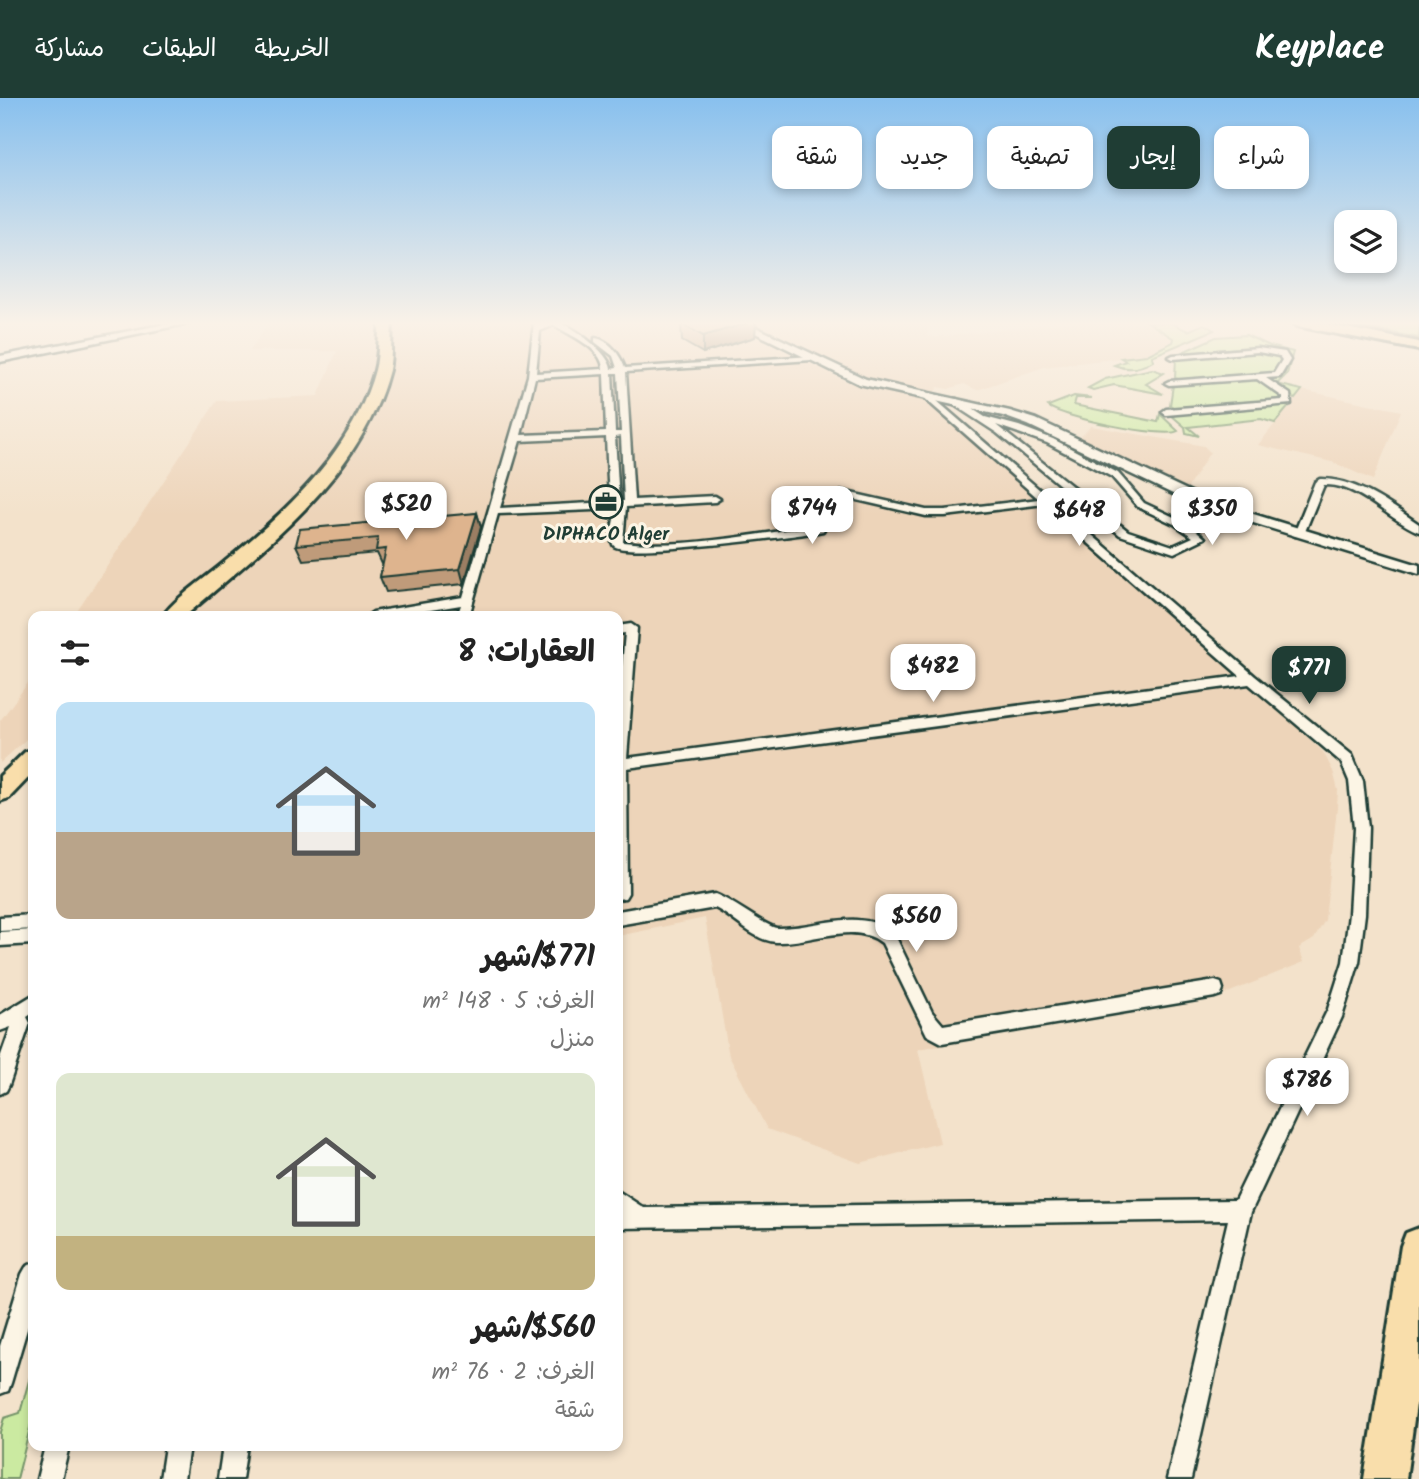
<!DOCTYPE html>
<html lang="ar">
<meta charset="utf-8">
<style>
:root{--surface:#fff;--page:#f2f2f2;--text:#222;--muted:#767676;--accent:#1f3d34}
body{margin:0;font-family:Kalam,"Playpen Sans Arabic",sans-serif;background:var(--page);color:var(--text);direction:rtl;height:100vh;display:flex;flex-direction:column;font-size:26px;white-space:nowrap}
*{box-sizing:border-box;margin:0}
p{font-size:23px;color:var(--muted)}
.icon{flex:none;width:38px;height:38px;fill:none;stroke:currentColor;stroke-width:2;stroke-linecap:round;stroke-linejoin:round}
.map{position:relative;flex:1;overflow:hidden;direction:ltr}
.side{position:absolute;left:28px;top:513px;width:595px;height:840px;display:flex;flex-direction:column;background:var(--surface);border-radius:14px;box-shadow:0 4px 10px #0003;direction:rtl}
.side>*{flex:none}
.top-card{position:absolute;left:644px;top:28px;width:665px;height:63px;direction:rtl;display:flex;gap:14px}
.fabs{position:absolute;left:1334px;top:112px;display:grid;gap:14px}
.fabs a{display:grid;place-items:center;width:63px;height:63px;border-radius:14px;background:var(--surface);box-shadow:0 4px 10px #0003;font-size:35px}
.price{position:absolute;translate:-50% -60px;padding:0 16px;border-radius:14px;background:#fff;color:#222;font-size:23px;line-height:46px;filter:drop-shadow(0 2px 4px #0008)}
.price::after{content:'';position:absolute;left:50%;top:42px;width:21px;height:16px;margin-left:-10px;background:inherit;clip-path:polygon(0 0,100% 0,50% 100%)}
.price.current{background:var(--accent);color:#fff}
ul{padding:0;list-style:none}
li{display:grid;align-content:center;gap:14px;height:371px;padding:0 28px}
li span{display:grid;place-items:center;height:217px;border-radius:14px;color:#555}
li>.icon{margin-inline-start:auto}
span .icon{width:126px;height:126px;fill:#fffc;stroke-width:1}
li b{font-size:30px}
h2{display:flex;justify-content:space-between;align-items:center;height:84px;padding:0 28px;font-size:30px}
.pill{padding:0 24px;border-radius:14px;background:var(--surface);box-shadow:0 4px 10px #0003;font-size:24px;line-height:63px}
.pill.current{background:var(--accent);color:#fff}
header{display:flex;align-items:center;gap:42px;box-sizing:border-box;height:98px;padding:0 35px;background:var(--accent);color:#fff}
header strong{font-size:33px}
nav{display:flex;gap:38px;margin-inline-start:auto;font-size:24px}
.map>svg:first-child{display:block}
.built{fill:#edd4b9}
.green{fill:#cbeaa1;stroke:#75946a;stroke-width:2}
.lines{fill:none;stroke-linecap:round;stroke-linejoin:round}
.street-casing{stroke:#1f3d34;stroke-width:5}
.secondary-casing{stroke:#1f3d34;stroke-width:5}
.highway-casing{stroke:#1f3d34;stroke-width:6}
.street{fill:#fcf5e5;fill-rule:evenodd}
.secondary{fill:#fcf5e5;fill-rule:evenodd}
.highway{fill:#f9deab;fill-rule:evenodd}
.wall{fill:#bf9b7a;stroke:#1f3d34;stroke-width:2}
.shaded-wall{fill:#9b7e63;stroke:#1f3d34;stroke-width:2}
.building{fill:#deb48e;stroke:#1f3d34;stroke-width:2}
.labels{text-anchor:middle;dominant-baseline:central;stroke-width:6;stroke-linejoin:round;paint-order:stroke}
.far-poi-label{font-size:19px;font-weight:bold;fill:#1f3d34;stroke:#fcf5e5}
</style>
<header>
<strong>Keyplace</strong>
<nav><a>الخريطة</a><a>الطبقات</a><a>مشاركة</a></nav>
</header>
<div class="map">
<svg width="1419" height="1381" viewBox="0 0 1419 1381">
<rect width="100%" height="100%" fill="#f3e2cb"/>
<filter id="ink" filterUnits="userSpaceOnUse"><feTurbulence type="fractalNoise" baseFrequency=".0143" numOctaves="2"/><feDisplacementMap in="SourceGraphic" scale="14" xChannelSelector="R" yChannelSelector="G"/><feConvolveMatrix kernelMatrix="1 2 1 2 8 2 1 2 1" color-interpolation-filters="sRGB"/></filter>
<g filter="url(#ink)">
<path class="built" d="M 269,224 L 727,224 L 846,283 L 937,303 L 1136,474 L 1323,654 L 1333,673 L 1338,692 L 1337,710 L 1325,822 L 1314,841 L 1299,850 L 1304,864 L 1225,896 L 918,951 L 940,1045 L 860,1065 L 767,1031 L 729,958 L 705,820 L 618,838 L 618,518 L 74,518 L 217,303 L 318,298 L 337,253 L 250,253 Z
M 754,224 L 929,224 L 927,238 L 936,239 L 1072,224 L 1148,224 L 1174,242 L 1174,244 L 1147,257 L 1044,269 L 977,292 L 964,286 L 948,291 L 938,289 L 934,295 L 862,280 L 751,225 Z
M 1302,292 L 1401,313 L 1373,382 L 1332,364 L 1258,347 Z
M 1091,328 L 1204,348 L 1210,354 L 1187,391 L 1079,340 Z
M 33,578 L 33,635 L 0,665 L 0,623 Z"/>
<path class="green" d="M 1148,224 L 1171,225 L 1188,233 L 1204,226 L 1214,232 L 1152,258 L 1153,263 C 1140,271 1128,273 1114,267 L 1126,263 L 1121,260 L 1147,257 L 1173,244 L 1174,241 Z
M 1336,224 L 1419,224 L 1419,240 Z
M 1246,237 L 1270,248 L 1293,254 L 1287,276 L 1277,286 L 1302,292 L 1295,301 L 1267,281 L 1284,278 L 1289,260 C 1265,241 1207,254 1176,257 L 1216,239 Z
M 1264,253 L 1282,259 L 1275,275 L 1182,282 L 1175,280 L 1176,260 Z
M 1152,271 L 1164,275 L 1146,286 L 1163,296 L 1114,287 L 1093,292 L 1088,290 L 1105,281 Z
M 1258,280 L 1284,298 L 1284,303 L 1177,311 L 1170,307 L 1173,287 Z
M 1074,298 L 1092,300 L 1076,300 L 1074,307 L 1158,324 L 1160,316 L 1178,333 C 1165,341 1060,319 1048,308 Z
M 1290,307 L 1275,325 L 1261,321 L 1188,329 L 1199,338 L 1186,335 L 1185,329 L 1170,316 Z
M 33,1268 L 33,1318 L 17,1381 L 0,1381 L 0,1334 L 4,1320 L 20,1315 Z"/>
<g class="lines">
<defs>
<path id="street" d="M 534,224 L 540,224 L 540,227 C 546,225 551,223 557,224 C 571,227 610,255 611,271 L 617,270 L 613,258 L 595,244 L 595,240 C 610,242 620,257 625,270 L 812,258 L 816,260 L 812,262 L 626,274 L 634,402 L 715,398 L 720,401 L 715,404 L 626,409 L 623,444 C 683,451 756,436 815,428 L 834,398 L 842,393 L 926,412 L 945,412 L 1039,401 L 922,298 L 929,296 L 1255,578 L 1352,657 L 1363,683 L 1368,730 L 1365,816 L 1359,864 L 1342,919 L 1251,1114 L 1191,1381 L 1167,1381 L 1228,1122 L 618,1130 L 618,1093 L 644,1110 L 1235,1102 L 1328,911 L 1343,864 L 1349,816 L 1354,730 L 1349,683 L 1341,664 L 1249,586 L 627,670 L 628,795 L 625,800 L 618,801 L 618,614 L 625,535 L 618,536 L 618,528 L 631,526 L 637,530 L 627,660 L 1240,578 L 1044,406 L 945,418 L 926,418 L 844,399 L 823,433 C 798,438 625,460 614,448 C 608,441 615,419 616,411 L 498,416 L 469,518 L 457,518 L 461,507 L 394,518 L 367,518 L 373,514 L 463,499 L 528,278 ZM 554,227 C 569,237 603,250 603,271 L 536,275 L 540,233 ZM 612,275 L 618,275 L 621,334 L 615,334 ZM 604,276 L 606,334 L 521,337 L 535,280 ZM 621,338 L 624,403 L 619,403 L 615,339 ZM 606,339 L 609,404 L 500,410 L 520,343 Z
M 1258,250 L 1285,254 L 1290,262 L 1280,279 L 1266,280 L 1290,296 L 1291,306 L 1166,317 L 1162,314 L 1166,311 L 1283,302 L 1283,299 L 1257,281 L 1169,287 L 1165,285 L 1169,283 L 1274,275 L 1282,262 L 1279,258 L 1258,254 L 1173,261 L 1169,259 L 1173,257 Z
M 951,301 L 957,301 L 985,319 L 1019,328 L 1053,341 L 1118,375 L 1144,405 L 1189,426 L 1205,440 L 1174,455 L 1120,437 L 997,335 L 951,305 ZM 996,327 L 1047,345 L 1112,379 L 1138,409 L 1174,426 L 1193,439 L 1173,448 L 1128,433 Z
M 1320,381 C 1355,380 1391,407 1419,426 L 1419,434 C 1388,422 1360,386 1324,387 L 1304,436 L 1303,438 L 1295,438 L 1294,436 L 1315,384 Z
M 715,796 C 732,802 766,829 777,830 C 816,831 859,808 894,835 L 932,914 L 943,927 L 1215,883 L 1221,885 L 1223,891 L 1221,897 L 1215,899 L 942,945 L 927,937 L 882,845 C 854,822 809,846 776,844 C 754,843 734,819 715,810 L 618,827 L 618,813 Z
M 33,817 L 33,831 L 0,833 L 0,819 Z
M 33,832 L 33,846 L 0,848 L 0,834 Z
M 33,897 L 33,915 L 27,919 L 30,925 L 9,987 L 6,993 L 0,996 L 0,960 L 11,929 L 0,933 L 0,917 Z
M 33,1165 L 33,1211 L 11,1285 L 8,1293 L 0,1296 L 0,1248 L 22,1176 L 26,1169 Z
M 45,1348 L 69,1348 L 61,1381 L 37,1381 Z
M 165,1348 L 189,1348 L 184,1381 L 160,1381 Z
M 223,1348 L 247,1348 L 242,1381 L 218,1381 Z"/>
<path id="secondary" d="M 176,224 L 195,224 L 0,264 L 0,258 Z
M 733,224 L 745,224 L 866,281 L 1010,313 L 1036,321 L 1208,402 L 1419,467 L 1419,476 L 1198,408 L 1028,327 L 1003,318 L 859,286 Z"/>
<path id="highway" d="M 380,224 L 392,224 C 391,239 392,257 389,272 C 362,378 264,450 185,518 L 163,518 C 176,499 209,478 227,462 C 289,411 353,352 375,272 C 379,257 378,239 380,224 Z
M 1291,224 L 1315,224 L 1419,244 L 1419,252 L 1297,228 Z
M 33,651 L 33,675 L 9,700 L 0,703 L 0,678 L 25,654 Z
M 1419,1130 L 1419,1284 L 1406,1381 L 1364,1381 L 1401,1148 L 1406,1135 Z"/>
</defs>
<use href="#street" class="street-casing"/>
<use href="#secondary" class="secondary-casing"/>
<use href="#highway" class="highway-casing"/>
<use href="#street" class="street"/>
<use href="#secondary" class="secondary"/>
<use href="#highway" class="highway"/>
</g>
<path class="wall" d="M 681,226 L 755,239 L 703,255 L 682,243 Z
M 477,415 L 481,429 L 464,486 L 386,494 L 380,479 L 383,466 L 382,466 L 377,455 L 303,462 L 296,447 Z"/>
<path class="shaded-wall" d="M 751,224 L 756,224 L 755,239 L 703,255 L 703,238 Z
M 477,415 L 481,429 L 464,486 L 460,471 Z"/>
<path class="building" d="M 690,224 L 751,224 L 703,238 L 681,226 Z
M 477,415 L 460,471 L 380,479 L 386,451 L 376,452 L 378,440 L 296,447 L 300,431 Z"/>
</g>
<linearGradient id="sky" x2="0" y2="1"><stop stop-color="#88c0ee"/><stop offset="0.54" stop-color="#faf2e8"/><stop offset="1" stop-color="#faf2e8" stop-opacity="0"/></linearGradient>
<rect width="1419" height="417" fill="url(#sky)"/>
<defs>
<symbol id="office-ring" viewBox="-11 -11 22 22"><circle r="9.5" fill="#fcf5e5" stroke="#1f3d34" stroke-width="1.5"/><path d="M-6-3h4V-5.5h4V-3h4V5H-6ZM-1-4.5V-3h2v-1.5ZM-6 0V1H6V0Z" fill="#1f3d34"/></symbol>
</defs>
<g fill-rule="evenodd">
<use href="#office-ring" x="587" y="385" width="38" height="38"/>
</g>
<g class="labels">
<g class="far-poi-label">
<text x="606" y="437">DIPHACO Alger</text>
</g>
</g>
</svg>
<div class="fabs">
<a><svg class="icon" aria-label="layers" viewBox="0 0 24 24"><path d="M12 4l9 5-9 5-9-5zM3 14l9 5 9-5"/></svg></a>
</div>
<b class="price" style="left:406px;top:444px">$520</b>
<b class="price" style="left:812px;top:448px">$744</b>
<b class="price" style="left:1212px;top:449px">$350</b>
<b class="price" style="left:1079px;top:450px">$648</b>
<b class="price" style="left:933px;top:606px">$482</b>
<b class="price current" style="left:1309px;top:608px">$771</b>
<b class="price" style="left:916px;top:856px">$560</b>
<b class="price" style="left:1307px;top:1020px">$786</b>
<div class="top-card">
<a class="pill">شراء</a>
<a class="pill current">إيجار</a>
<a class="pill">تصفية</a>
<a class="pill">جديد</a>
<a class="pill">شقة</a>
</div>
<section class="side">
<h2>العقارات: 8<svg class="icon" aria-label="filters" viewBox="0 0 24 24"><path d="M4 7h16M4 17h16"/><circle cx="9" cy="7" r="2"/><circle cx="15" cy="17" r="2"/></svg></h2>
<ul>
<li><span style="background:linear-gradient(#bfe0f5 60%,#b9a48a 0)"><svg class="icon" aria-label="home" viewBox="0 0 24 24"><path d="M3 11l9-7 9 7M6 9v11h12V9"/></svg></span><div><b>$771/شهر</b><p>الغرف: 5 · 148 m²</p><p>منزل</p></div></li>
<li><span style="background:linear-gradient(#dfe7d0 75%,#c2b280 0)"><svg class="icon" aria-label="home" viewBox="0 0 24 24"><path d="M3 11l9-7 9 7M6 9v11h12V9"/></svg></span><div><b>$560/شهر</b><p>الغرف: 2 · 76 m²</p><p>شقة</p></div></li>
</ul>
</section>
</div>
